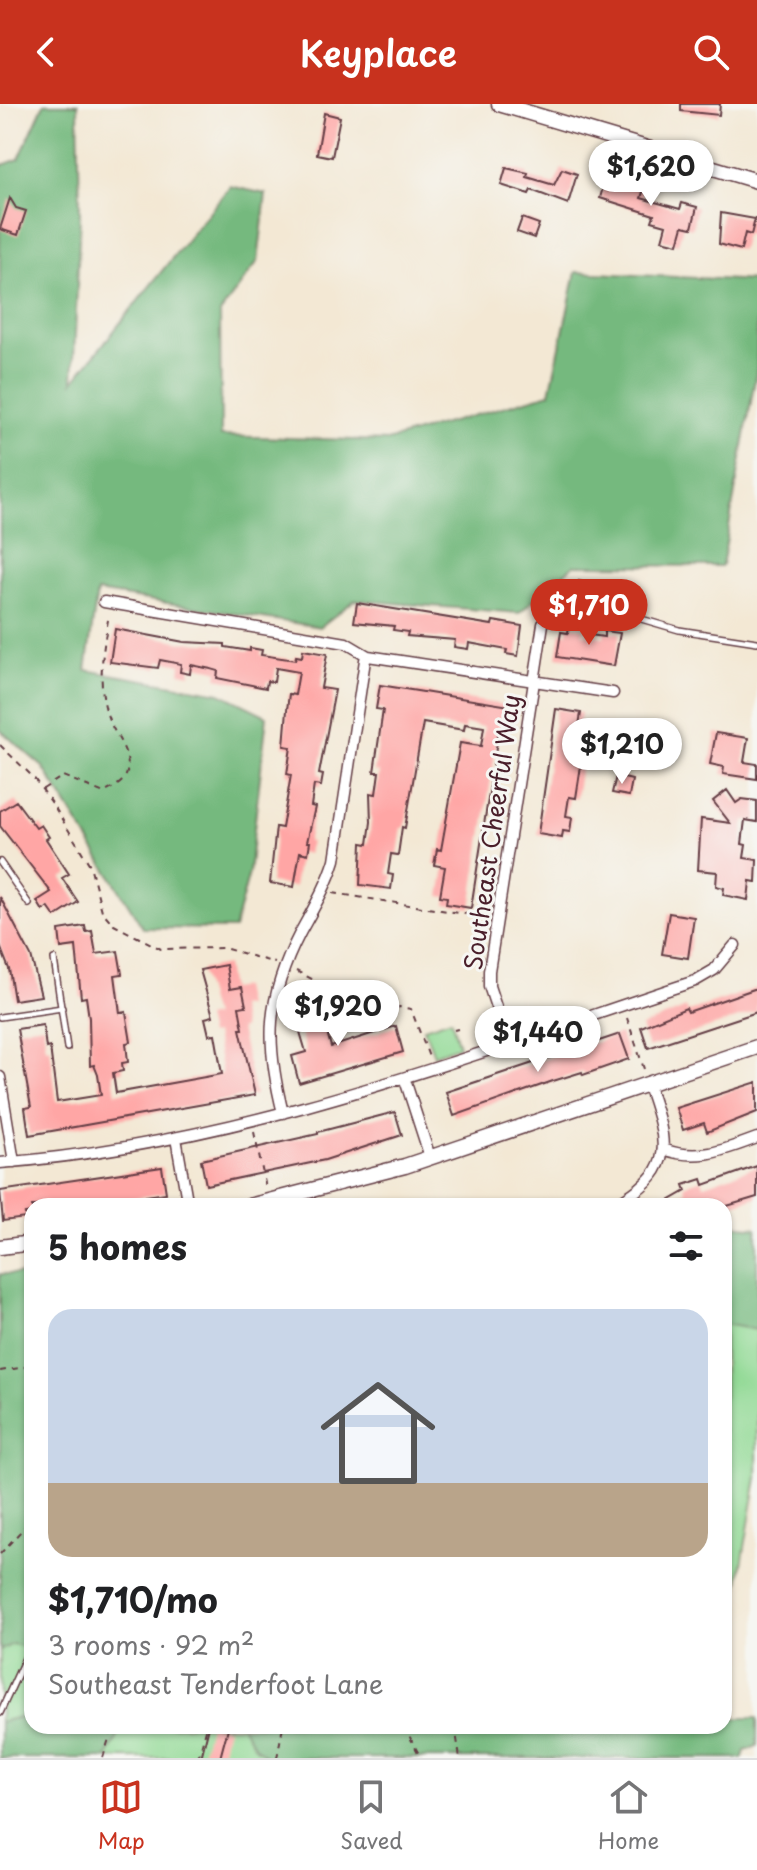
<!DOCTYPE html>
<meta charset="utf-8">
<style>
:root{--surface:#fff;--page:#f6f6f6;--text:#202124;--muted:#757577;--line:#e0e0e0;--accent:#c8321e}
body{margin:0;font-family:"Playpen Sans",sans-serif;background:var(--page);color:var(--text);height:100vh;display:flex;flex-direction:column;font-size:30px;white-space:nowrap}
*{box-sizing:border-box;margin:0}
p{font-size:26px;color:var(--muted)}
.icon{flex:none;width:44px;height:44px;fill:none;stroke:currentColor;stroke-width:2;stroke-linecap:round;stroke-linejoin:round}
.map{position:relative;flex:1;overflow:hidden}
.panel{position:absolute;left:24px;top:1094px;width:708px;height:536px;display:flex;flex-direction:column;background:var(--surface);border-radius:24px;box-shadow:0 2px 6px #0004}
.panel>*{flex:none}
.price{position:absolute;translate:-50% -68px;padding:0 18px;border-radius:28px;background:#fff;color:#222;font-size:26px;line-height:52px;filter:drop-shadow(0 2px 4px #0008)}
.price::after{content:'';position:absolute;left:50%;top:48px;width:24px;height:18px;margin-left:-12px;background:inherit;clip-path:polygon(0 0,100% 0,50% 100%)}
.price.active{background:var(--accent);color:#fff}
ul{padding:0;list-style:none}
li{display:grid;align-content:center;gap:16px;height:424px;padding:0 24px}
li span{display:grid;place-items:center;height:248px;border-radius:24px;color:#555}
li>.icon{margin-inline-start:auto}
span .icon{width:144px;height:144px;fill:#fffc;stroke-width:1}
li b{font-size:34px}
h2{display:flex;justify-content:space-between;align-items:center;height:96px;padding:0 24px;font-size:34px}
header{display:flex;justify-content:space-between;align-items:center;height:104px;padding:0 24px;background:var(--accent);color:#fff;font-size:36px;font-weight:600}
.tab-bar{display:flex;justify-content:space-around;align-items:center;height:112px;border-top:2px solid var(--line);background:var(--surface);font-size:22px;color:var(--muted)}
.tab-bar a{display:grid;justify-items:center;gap:4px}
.tab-bar .active{color:var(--accent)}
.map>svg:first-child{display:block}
.green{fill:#91d994;stroke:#6e7c60;stroke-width:2}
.forest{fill:#74b97e;stroke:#5f6c54;stroke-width:2}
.building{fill:#ffa6a5}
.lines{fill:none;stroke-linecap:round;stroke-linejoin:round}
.lane-casing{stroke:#633d44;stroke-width:8}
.street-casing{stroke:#633d44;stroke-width:13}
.secondary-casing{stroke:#633d44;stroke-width:17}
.path{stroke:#633d44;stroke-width:2;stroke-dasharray:6 6;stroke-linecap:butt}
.lane{stroke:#fff;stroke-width:5}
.street{stroke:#fff;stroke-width:10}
.secondary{stroke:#fff;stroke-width:14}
.labels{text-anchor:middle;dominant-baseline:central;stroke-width:6;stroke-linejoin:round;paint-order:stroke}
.street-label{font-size:24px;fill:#4a1f2b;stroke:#f6f6f2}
</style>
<header><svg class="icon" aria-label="back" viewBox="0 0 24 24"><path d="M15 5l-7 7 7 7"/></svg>Keyplace<svg class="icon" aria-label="search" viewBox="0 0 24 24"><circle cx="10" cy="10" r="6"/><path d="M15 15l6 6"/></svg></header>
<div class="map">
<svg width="757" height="1654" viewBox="0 0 757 1654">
<rect width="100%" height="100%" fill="#f6f6f2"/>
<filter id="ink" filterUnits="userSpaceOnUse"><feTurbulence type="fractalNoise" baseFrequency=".0125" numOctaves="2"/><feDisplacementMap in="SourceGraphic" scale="16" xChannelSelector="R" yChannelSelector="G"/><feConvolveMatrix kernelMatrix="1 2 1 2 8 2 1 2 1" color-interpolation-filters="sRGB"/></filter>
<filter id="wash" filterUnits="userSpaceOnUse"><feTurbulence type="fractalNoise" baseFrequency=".006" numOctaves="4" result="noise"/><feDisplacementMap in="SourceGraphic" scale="32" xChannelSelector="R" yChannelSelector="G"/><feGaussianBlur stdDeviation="1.8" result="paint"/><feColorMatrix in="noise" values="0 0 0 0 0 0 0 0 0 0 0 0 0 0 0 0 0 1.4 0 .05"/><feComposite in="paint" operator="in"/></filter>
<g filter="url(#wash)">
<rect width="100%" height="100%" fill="#f3e8d4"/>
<path class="green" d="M 451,915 L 459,942 L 434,951 L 424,924 Z
M 757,1185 L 757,1373 L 724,1565 L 724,1188 Z
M 32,1280 L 32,1622 L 714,1622 L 709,1654 L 0,1654 L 0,1285 Z"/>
<path class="forest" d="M 44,0 L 78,0 L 80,111 L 73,278 L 230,82 L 266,90 L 258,157 L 220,209 L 221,332 L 387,337 L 550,289 L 576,168 L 757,177 L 757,264 L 722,462 L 574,461 L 519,509 L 355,496 L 320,523 L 97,488 L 86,566 L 220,589 L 267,612 L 249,769 L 234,825 L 143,824 L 43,663 L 0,626 L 0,62 L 19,55 Z
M 733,1121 L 757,1124 L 757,1226 L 724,1220 L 724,1123 Z
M 0,1170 L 32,1170 L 32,1544 L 12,1540 L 0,1547 Z
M 32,1603 L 32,1622 L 113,1622 L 118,1633 L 106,1654 L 0,1654 L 0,1618 L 22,1612 Z
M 724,1611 L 729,1614 L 757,1614 L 757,1642 L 745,1647 L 743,1654 L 268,1654 L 256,1644 L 241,1622 L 724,1622 Z"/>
<g id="blocks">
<path class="building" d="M 681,0 L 720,0 L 719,11 L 681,7 Z
M 324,9 L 340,13 L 332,53 L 317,50 Z
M 506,64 L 528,69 L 527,73 L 554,81 L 562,65 L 577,70 L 568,100 L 531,86 L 529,90 L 501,81 Z
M 606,73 L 644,85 L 641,94 L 680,105 L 682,99 L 697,103 L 692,124 L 683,122 L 678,140 L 662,136 L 666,121 L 652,117 L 654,111 L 600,94 Z
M 10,94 L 16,104 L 26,107 L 18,131 L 0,125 Z
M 721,109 L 755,115 L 751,131 L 745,129 L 741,146 L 719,140 Z
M 522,114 L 539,120 L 534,134 L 517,128 Z
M 579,477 L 616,488 L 612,510 L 575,504 Z
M 357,499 L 492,521 L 493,517 L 522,522 L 518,552 L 506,550 L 507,546 L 469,539 L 468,545 L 454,543 L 455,536 L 407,532 L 408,528 L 393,526 L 394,522 L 354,518 Z
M 569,522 L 584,524 L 583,530 L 604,533 L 604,527 L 620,529 L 614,562 L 557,553 L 561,528 L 568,529 Z
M 115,525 L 184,538 L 225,540 L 225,543 L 250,547 L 250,544 L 262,546 L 261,551 L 295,556 L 296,552 L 302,553 L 303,546 L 327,550 L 321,584 L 335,586 L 319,670 L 323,671 L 321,682 L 314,681 L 311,702 L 315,703 L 307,738 L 310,738 L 308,750 L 300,748 L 294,783 L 270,779 L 276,723 L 282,724 L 291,671 L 287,670 L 291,643 L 284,642 L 287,606 L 289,590 L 295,591 L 299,568 L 276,564 L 274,578 L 267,577 L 266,584 L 217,574 L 218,567 L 211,565 L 191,561 L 190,570 L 180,568 L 181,560 L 160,556 L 158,564 L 110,558 Z
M 380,581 L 510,602 L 506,625 L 500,625 L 498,631 L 471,804 L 446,800 L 447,793 L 440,792 L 445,763 L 434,761 L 437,745 L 441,746 L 460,639 L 481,642 L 484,623 L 465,620 L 464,626 L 423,619 L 405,724 L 402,723 L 398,751 L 391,750 L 388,770 L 393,771 L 391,785 L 360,781 L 362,739 L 368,740 L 371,718 L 370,689 L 376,690 L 379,668 L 374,668 L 383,606 L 376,605 Z
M 556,605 L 581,609 L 579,622 L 587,623 L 576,694 L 569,693 L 566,712 L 572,713 L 570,728 L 563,727 L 562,734 L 538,730 Z
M 716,629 L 748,634 L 744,658 L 757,660 L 757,675 L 723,670 L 724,663 L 710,660 Z
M 616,672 L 632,676 L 629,692 L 612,689 Z
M 727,686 L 736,699 L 742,695 L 757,697 L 757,718 L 745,716 L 742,740 L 746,741 L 744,754 L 757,756 L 756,778 L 750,777 L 748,796 L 723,791 L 724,784 L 716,782 L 717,768 L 698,766 L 701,715 L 730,719 L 713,697 Z
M 16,697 L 36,724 L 41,721 L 49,733 L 46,735 L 69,770 L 62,774 L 78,798 L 55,813 L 48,803 L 43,807 L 37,797 L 51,788 L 0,722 L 0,707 Z
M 0,793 L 31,852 L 41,892 L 14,896 L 9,865 L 0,842 Z
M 669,809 L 694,813 L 688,854 L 662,850 Z
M 85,822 L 86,828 L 92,827 L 96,850 L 118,847 L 122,870 L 115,871 L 120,909 L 126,908 L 131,938 L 126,939 L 128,958 L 122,959 L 123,967 L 113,969 L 116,989 L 222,970 L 215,930 L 209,931 L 205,914 L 213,912 L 200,866 L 226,861 L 230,885 L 242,883 L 246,902 L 239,903 L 243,925 L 240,925 L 255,991 L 29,1031 L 25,1004 L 31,1003 L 17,925 L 43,921 L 46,944 L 50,943 L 57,998 L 101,991 L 98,971 L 94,961 L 90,962 L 89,914 L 86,893 L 81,894 L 76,842 L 61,844 L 59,826 Z
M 757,884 L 757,908 L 648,944 L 641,923 L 686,904 L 688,908 Z
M 319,904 L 320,908 L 326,906 L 331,922 L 326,924 L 331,943 L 396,922 L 403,948 L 299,979 L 292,952 L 306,948 L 295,911 Z
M 620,930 L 629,955 L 583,971 L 582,968 L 553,977 L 454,1012 L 446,988 Z
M 757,978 L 757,1008 L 707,1028 L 704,1019 L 683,1026 L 676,1004 Z
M 395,1008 L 402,1031 L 325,1056 L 206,1081 L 201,1056 L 318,1030 L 318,1028 Z
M 757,1062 L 757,1093 L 727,1102 L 660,1102 L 686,1087 L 684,1081 L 702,1075 L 704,1081 Z
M 162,1063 L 166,1089 L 82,1102 L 32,1102 L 32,1109 L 25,1110 L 26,1114 L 3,1117 L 0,1087 Z
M 209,1622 L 228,1624 L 220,1654 L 201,1654 Z"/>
</g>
</g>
<g filter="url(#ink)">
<use href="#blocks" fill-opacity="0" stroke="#633d44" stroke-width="2"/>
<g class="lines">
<defs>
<path id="lane" d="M 631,512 L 679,526 L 757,538
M 0,758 L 29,800
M 54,855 L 67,944
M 0,913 L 62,904
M 612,1102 L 623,1095
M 0,1609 L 32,1539"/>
<path id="street" d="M 104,498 L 346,539 L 368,552
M 368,552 L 613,589
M 508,939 L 489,882 L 489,867 L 543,520
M 0,973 L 14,1058
M 405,976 L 430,1053
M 283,1009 C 265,938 266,895 300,829 C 313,805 327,782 335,756 L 365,556 L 368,552
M 176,1034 L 188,1102
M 663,1045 C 698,1058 724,1046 757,1034
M 0,1059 C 242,1040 468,952 695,877 L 714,866 L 735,841
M 624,1095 C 678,1062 665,1033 648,981"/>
<path id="secondary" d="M 499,0 L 757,77
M 249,1102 L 405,1062 L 757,943
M 0,1143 L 32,1139"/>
</defs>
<use href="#lane" class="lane-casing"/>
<use href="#street" class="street-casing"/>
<use href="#secondary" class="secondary-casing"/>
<path class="path" d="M 0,641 L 33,673 L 52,699 L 90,761 L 102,807 L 114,821 L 161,845 L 224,844 L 275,859
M 43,685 L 63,672 L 104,689 C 112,684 125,679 127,668 C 132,651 115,631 109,616 C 96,580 103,546 109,510
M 333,789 L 485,813
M 296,867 L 330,884 L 350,914 L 399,903 L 411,905 L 429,953
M 627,914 L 644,965
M 454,926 L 458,925
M 254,1028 L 266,1084
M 0,1267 L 32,1262
M 0,1450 L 32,1415
M 404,1622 L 421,1654
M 455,1622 L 460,1654
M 103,1654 L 113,1622
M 198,1654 L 207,1622
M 277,1654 L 283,1622"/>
<use href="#lane" class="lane"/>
<use href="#street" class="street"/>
<use href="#secondary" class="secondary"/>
</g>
</g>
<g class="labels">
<g class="street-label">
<text transform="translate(491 728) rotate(-82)">Southeast Cheerful Way</text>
</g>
</g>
</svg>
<b class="price" style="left:651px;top:104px">$1,620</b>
<b class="price active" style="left:589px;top:543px">$1,710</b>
<b class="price" style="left:622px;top:682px">$1,210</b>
<b class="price" style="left:338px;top:944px">$1,920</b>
<b class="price" style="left:538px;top:970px">$1,440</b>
<section class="panel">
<h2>5 homes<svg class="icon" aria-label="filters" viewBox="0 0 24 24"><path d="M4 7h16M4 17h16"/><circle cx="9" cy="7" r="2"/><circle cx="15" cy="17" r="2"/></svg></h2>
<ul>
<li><span style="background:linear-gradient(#c9d6e8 70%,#b9a48a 0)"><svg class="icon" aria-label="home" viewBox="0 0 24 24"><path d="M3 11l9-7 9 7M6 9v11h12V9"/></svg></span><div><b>$1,710/mo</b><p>3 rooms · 92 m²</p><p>Southeast Tenderfoot Lane</p></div></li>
</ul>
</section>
</div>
<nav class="tab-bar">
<a class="active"><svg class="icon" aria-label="map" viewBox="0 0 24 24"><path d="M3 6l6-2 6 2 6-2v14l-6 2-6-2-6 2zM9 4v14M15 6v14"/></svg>Map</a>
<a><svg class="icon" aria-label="saved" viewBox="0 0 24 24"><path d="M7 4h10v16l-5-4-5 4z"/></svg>Saved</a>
<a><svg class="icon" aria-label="home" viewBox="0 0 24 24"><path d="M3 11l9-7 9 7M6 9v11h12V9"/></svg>Home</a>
</nav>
